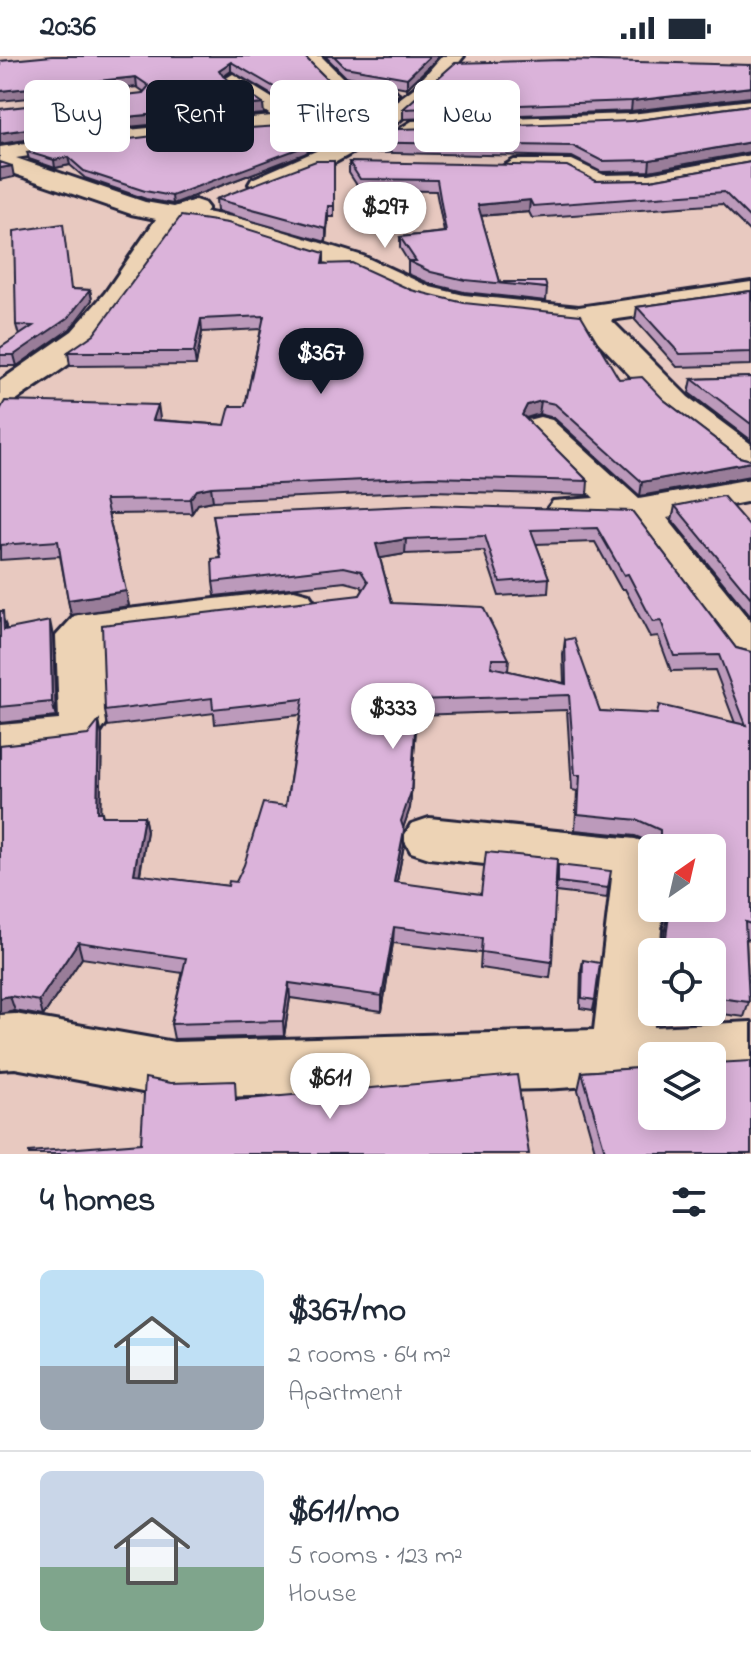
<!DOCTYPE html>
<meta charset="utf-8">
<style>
:root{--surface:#fff;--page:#f6f6f7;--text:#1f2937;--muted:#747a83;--line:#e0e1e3;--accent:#111827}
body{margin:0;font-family:"Indie Flower",sans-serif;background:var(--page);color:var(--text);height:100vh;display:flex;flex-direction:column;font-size:30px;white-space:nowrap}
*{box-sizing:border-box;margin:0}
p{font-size:26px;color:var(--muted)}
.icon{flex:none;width:44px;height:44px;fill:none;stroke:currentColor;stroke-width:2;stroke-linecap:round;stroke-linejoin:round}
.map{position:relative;height:1098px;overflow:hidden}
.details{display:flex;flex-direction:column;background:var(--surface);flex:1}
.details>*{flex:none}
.hud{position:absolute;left:24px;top:24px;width:704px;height:72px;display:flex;gap:16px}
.needle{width:52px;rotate:34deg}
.tools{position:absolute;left:638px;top:778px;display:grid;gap:16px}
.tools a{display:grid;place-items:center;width:88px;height:88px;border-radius:12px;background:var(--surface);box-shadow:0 4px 20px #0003;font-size:40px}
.price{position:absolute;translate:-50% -68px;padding:0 18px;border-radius:28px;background:#fff;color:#222;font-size:26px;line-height:52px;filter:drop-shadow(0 2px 4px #0008)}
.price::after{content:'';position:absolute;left:50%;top:48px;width:24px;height:18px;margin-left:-12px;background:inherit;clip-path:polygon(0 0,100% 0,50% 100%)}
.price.selected{background:var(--accent);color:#fff}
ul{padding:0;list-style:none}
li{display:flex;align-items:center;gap:24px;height:200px;padding:0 40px}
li+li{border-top:2px solid var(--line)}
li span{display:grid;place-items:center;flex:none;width:224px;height:160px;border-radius:12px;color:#555}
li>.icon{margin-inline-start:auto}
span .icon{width:96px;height:96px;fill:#fffc;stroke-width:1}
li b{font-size:34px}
h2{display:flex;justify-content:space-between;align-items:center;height:96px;padding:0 40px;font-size:34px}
.pill{padding:0 28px;border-radius:12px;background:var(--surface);box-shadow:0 4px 20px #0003;font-size:28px;line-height:72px}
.pill.selected{background:var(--accent);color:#fff}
.status{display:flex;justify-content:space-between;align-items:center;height:56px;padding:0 40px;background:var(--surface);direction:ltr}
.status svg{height:22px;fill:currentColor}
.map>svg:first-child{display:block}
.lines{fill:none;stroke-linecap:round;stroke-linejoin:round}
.minor-casing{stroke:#22223b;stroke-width:6}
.minor{fill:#edd3b5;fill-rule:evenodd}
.wall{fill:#bc9abb;stroke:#22223b;stroke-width:2;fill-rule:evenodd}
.shaded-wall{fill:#997d99;stroke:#22223b;stroke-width:2}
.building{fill:#dbb3da;stroke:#22223b;stroke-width:2;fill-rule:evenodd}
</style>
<div class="status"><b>20:36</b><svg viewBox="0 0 49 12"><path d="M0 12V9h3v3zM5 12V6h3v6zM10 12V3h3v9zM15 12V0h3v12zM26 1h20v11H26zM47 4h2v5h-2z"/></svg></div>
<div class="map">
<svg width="751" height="1098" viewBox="0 0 751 1098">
<rect width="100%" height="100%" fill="#e8c9c0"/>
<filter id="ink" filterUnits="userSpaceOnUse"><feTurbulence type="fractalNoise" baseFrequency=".0125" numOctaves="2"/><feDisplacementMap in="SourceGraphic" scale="16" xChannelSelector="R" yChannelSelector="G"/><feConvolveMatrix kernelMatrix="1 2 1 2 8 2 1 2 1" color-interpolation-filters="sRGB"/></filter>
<g filter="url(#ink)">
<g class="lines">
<defs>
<path id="minor" d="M 300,0 L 321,0 L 344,23 L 395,34 L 398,38 L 388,44 L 330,32 Z
M 442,0 L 464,0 C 417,61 337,117 261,135 L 249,128 L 252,123 L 316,95 L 359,70 C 245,73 129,84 16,102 L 145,146 L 174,151 L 195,144 L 204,147 L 208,152 L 205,156 L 243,163 L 363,200 L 430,231 L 464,239 L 579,251 L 751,226 L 751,244 L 611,264 L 688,341 L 751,388 L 751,416 L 738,413 L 664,355 L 582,269 L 464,257 L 411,244 L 343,212 L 230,176 L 180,168 C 148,205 130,256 93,289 C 69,311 38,328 12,347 L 0,350 L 0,325 L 72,275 L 105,237 L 156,163 L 131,158 L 0,113 L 0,91 L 76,79 L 272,60 L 226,28 L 223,24 L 233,18 L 298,58 L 380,57 L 414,32 Z
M 751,44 L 751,56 L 631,72 L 412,79 L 401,72 L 412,65 L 631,58 Z
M 751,99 L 751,113 L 649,132 L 599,133 L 567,118 L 514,118 L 502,111 L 514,104 L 572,104 L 604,119 L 649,118 Z
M 540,361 L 552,364 L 639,443 L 751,423 L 751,445 L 667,462 L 751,566 L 751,609 L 735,605 L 631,466 L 553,461 L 547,453 L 553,445 L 594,442 L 523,371 L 528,364 Z
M 294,534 L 309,538 L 315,547 L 309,556 L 102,581 L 106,668 L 91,691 L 0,703 L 0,669 L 59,664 L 56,580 L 75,559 Z
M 429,762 L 635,783 L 654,789 L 652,852 L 663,852 L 659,896 L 652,896 L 654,971 L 751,966 L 751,1020 L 712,1023 L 712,1000 L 652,1000 L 652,1026 L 544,1033 L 174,1042 L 15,1012 L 0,1013 L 0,959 L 15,958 L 174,986 L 594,974 L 612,822 L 429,802 L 411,796 L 403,782 L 411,768 Z"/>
</defs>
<use href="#minor" class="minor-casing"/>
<use href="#minor" class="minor"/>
</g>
<path class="wall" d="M 304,0 L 328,24 L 388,47 L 378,54 L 299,55 L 231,15 L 224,21 L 264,58 L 76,76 L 144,36 L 137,31 L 0,5 Z
M 325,0 L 440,0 L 407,32 L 345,20 Z
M 751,9 L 751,41 L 631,55 L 403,63 L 403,53 Z
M 751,49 L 751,96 L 649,115 L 601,116 L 572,101 L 350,96 L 350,86 L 632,65 Z
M 344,66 L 345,73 L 304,98 L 173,148 L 146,143 L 85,122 L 70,109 L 55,112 L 29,103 L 27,96 Z
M 334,105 L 334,161 L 328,161 L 326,186 L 217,155 L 216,143 Z
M 349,106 L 596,125 L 651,124 L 751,106 L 751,177 L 722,148 L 532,162 L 529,156 L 481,160 L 500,226 L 547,232 L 546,245 L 464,236 L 431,228 L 408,218 L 408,205 L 400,192 L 400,181 L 444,176 L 436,135 L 360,134 L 349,117 Z
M 324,197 L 324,208 L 411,234 L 619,323 L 664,344 L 739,401 L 751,404 L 751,421 L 750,420 L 640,440 L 554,362 L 539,358 L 525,363 L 588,425 L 587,439 L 430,435 L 213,445 L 198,448 L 192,457 L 108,458 L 129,550 L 71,559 L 60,500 L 0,504 L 0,354 L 158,349 L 159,364 L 225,369 L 245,350 L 261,273 L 202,276 L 196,309 L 70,310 L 68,296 Z
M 72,233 L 90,234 L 92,244 L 70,273 L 17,310 L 0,310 L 0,292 L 19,280 L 16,269 Z
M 751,235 L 751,309 L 677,311 L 635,264 L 637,251 Z
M 751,321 L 751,384 L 689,337 L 692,323 Z
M 675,450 L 751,472 L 751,561 L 672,464 Z
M 632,455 L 736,592 L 751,596 L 751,884 L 746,883 L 749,946 L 744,961 L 708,956 L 712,956 L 712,896 L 656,896 L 659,884 L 664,881 L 668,852 L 712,852 L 712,792 L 657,792 L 657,789 L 635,780 L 575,774 L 577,735 L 572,734 L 567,654 L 417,659 L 410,752 L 403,772 L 404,789 L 397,826 L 552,906 L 550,922 L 480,912 L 481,897 L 393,887 L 382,955 L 290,942 L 284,980 L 174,983 L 171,968 L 183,917 L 82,902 L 43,960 L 15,955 L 0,958 L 102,680 L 100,756 L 102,756 L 103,760 L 144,760 L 147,775 L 140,819 L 228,830 L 236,826 L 286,750 L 300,659 L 215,668 L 214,657 L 108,670 L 105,655 L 360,539 L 363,534 L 361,530 L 345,526 L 215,540 L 213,526 L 220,502 L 213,459 ZM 595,486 L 621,533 L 625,533 L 650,581 L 658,580 L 671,615 L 715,614 L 735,667 L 600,655 L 565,584 L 563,599 L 564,627 L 508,615 L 509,603 L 392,547 L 380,502 L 405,498 L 484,495 L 499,540 L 548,537 L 549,522 L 536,488 Z
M 0,555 L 6,570 L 6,573 L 53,580 L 56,661 L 0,667 Z
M 558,809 L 608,832 L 607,842 L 556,836 Z
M 583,904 L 595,944 L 593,954 L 580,952 L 581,914 Z
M 716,1007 L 751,1098 L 596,1098 L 578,1034 L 582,1016 Z"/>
<path class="shaded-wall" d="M 430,0 L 440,0 L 407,32 L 407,22 Z
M 231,6 L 231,15 L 220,23 L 219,14 Z
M 136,21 L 137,31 L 0,45 L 0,35 Z
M 751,31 L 751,41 L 631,55 L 632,45 Z
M 388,37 L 388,47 L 378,54 L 378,44 Z
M 263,48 L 264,58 L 76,76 L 0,88 L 0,77 L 74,66 Z
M 344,66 L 345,73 L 304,98 L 173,148 L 172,140 Z
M 751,86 L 750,96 L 649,115 L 650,104 Z
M 68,101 L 70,109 L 55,112 L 54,104 Z
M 12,110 L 14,121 L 0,124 L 0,112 Z
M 530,144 L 529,156 L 477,160 L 478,149 Z
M 328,150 L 328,161 L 326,186 L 326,173 Z
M 90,234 L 92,244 L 70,273 L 17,310 L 14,299 Z
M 201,263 L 202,276 L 196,309 L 194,296 Z
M 541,345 L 539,358 L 526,362 L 522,359 L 527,349 Z
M 158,349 L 160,362 L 155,378 L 153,364 Z
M 751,406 L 750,420 L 640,440 L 642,426 Z
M 211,431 L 213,445 L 198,448 L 192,457 L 190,443 L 197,434 Z
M 406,483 L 405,498 L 376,503 L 376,488 Z
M 126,535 L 129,550 L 71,559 L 68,544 Z
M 50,565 L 53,580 L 56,661 L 52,646 Z
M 417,659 L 410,752 L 400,781 L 401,765 Z
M 99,665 L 102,680 L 100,771 L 97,756 Z
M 144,760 L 147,775 L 137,833 L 134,818 Z
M 404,774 L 404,789 L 394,841 L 394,826 Z
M 394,871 L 393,887 L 382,955 L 382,940 Z
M 78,886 L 82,902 L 43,960 L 39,945 Z
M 289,927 L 290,942 L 284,980 L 283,965 Z
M 10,940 L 15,955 L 0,958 L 0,942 Z"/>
<path class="building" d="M 52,0 L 304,0 L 328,24 L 388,37 L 378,44 L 298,45 L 231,6 L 219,14 L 223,20 L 263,48 L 74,66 L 0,77 L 0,53 L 143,37 L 149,30 L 136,21 L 0,35 L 0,5 Z
M 334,0 L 430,0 L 407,22 L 345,11 Z
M 562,4 L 751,9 L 751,31 L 632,45 L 403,53 L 455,7 Z
M 751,49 L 751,86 L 650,104 L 602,105 L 573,90 L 350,86 L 371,74 L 632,65 Z
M 344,66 L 303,91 L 172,140 L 145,135 L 84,115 L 68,101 L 54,104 L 27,96 L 185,76 Z
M 316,105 L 334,105 L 334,150 L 328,150 L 326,173 L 216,143 Z
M 0,106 L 12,110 L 0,112 Z
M 349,106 L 567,110 L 596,125 L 651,124 L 751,106 L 751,163 L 724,136 L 533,150 L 530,144 L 478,149 L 500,226 L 545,226 L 547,232 L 465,224 L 431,216 L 408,205 L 416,205 L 400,181 L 446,176 L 437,124 L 360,123 Z
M 181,160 L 228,167 L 324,197 L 322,208 L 352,207 L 411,234 L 464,247 L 581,259 L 619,323 L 642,321 L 664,344 L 739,401 L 751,404 L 751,406 L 642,426 L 555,348 L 541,345 L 527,349 L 522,359 L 588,425 L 430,421 L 211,431 L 197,434 L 190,443 L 105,444 L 126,535 L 68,544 L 58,485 L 0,489 L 0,354 L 5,345 L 158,349 L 153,364 L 225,369 L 230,350 L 245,350 L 264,260 L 201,263 L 194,296 L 68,296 L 94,278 Z
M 63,168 L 71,233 L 90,234 L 68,262 L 14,299 L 0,299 L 0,292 L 33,270 L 16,269 L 14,175 Z
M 751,235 L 751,296 L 680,298 L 637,251 Z
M 751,321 L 751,368 L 692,323 Z
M 723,440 L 751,472 L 751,542 L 675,450 Z
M 430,449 L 632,455 L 736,592 L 751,596 L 751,868 L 745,866 L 749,946 L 712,941 L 712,896 L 659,896 L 659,884 L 666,881 L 670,852 L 712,852 L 712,792 L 660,792 L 660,774 L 638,764 L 578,758 L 580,719 L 575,719 L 569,639 L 417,644 L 411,736 L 401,765 L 404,774 L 394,826 L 481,838 L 486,796 L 557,803 L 552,906 L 481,896 L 482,882 L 394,871 L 382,940 L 289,927 L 283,965 L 171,968 L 186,902 L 78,886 L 39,945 L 10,940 L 0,942 L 0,689 L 88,679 L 99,665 L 97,756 L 102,756 L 102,760 L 144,760 L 134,818 L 228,830 L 229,825 L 236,826 L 244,809 L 263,747 L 286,750 L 303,643 L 213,653 L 212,642 L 105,655 L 102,569 L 360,539 L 368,526 L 361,515 L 344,511 L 213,526 L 212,503 L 221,502 L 213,459 ZM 597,472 L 624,519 L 628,518 L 653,566 L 661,565 L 674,600 L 719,599 L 746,669 L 659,649 L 657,658 L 600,655 L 574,582 L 565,584 L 566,628 L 491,611 L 492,603 L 509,603 L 483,551 L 392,547 L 376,488 L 406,483 L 485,480 L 500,526 L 549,522 L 531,474 Z
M 0,555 L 3,555 L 4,574 L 50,565 L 52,646 L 0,651 Z
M 558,809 L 611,815 L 608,832 L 558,826 Z
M 583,904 L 600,907 L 595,944 L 582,942 Z
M 715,992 L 716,1007 L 751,1005 L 751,1098 L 606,1098 L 582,1016 L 652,1011 L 652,1060 L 712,1060 L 712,1000 L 659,1000 L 660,997 Z
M 517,1019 L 529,1098 L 29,1098 L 29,1096 L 141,1087 L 145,1022 L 171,1027 L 235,1025 L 236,1044 Z"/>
</g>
</svg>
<div class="tools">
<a><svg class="needle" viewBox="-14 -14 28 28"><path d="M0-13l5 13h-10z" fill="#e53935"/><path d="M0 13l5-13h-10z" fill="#747a83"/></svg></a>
<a><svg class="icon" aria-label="locate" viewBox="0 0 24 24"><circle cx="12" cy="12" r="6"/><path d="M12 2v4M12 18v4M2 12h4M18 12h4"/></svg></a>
<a><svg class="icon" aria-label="layers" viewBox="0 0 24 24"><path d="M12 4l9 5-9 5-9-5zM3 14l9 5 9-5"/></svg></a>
</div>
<b class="price" style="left:385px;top:194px">$297</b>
<b class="price selected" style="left:321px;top:340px">$367</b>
<b class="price" style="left:393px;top:695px">$333</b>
<b class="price" style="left:330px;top:1065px">$611</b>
<div class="hud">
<a class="pill">Buy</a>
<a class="pill selected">Rent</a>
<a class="pill">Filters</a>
<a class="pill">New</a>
</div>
</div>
<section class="details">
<h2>4 homes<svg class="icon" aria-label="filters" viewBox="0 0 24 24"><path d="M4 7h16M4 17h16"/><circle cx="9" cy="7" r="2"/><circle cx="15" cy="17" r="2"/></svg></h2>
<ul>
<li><span style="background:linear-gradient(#bfe0f5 60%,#9aa5b1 0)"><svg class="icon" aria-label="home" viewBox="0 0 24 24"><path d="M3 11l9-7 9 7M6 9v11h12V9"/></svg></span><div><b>$367/mo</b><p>2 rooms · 64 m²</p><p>Apartment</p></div></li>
<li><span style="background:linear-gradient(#c9d6e8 60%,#7fa58c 0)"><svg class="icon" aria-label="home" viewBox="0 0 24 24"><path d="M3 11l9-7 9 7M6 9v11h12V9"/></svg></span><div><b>$611/mo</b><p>5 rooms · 123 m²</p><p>House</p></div></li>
</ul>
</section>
